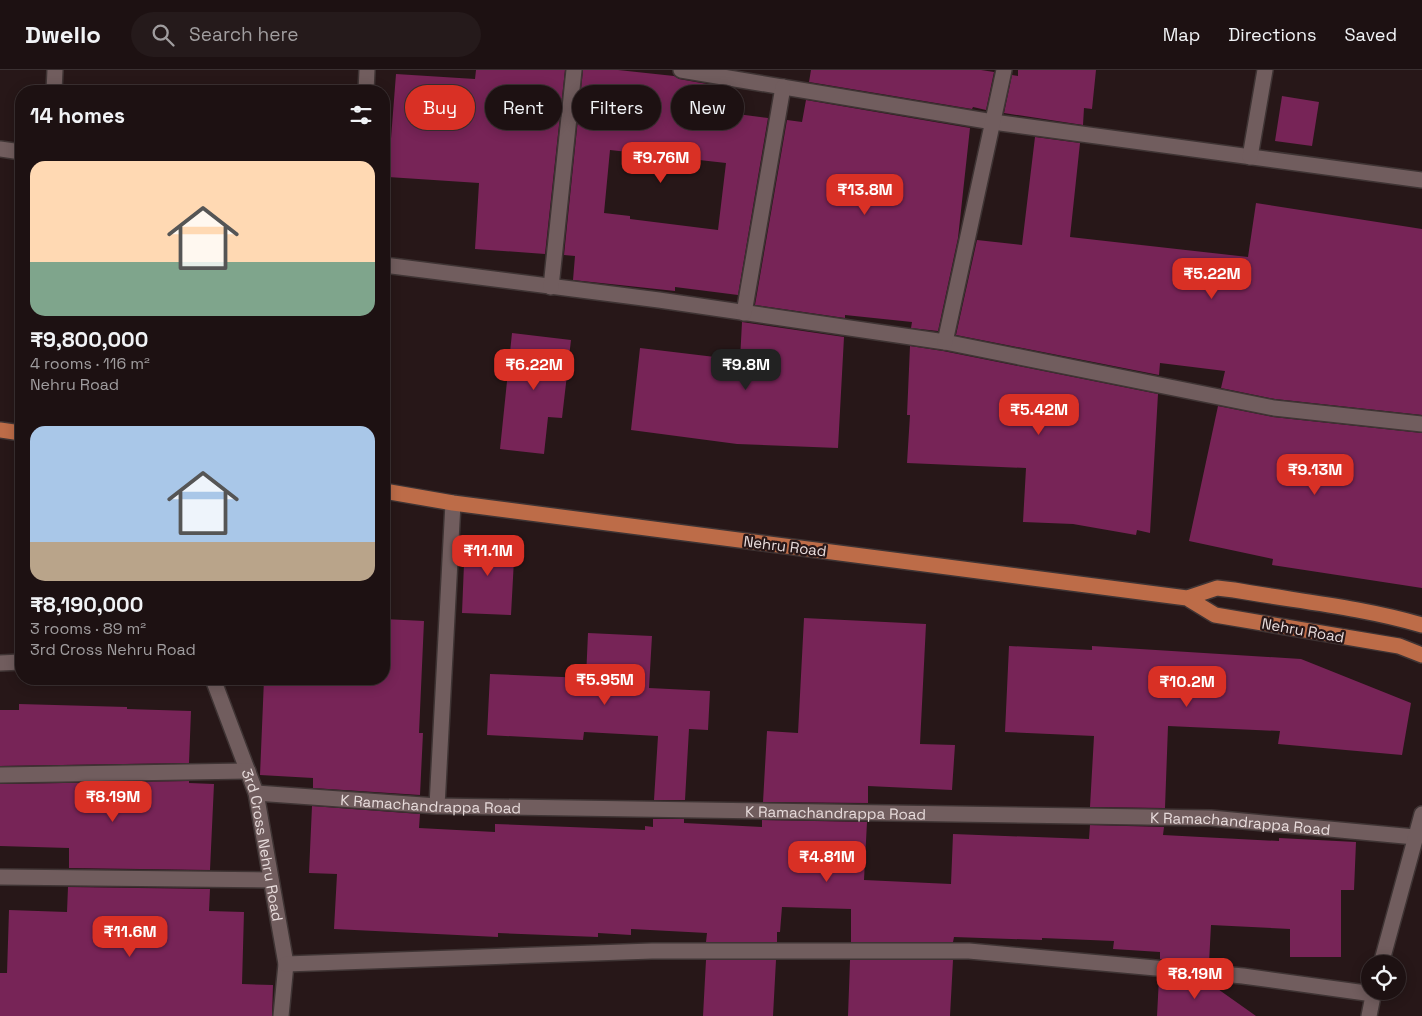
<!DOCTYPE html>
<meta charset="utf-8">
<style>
:root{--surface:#1d1112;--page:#251a1b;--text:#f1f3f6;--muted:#a09d9f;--line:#3b3132;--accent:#d93025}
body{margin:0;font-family:"Space Grotesk",sans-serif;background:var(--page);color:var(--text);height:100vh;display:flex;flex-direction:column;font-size:19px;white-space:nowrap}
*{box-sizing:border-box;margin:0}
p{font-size:16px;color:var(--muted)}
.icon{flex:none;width:28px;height:28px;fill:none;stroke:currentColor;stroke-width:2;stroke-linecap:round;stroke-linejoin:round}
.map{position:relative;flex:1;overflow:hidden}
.panel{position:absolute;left:15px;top:15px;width:375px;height:600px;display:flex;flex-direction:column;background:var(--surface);border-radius:20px;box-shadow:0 2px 12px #0003,0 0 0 1px var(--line)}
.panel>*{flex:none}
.banner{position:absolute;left:405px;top:15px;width:475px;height:45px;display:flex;gap:10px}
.tools{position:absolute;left:1361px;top:885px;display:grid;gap:10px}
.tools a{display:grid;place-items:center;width:45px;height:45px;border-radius:50%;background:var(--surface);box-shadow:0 2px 12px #0003,0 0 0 1px var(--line);font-size:25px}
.price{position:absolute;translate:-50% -42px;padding:0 11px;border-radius:10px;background:var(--accent);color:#fff;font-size:16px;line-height:32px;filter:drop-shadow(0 1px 2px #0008)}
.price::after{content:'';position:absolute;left:50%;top:30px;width:15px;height:11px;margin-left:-8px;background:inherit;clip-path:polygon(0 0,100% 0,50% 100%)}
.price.on{background:#222;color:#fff}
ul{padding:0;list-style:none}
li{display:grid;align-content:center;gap:10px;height:265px;padding:0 15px}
li span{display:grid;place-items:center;height:155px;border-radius:15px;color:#555}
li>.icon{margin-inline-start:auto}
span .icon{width:90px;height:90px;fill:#fffc;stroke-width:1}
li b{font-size:21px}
h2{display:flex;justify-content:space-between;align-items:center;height:60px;padding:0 15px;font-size:21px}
.tag{padding:0 18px;border-radius:22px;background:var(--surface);box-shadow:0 2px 12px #0003,0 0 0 1px var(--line);font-size:18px;line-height:45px}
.tag.on{background:var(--accent);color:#fff}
header{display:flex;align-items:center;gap:30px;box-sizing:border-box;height:70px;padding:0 25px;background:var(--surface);border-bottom:1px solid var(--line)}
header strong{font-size:24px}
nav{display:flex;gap:28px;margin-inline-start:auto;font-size:18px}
.search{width:350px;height:45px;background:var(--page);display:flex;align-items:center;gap:12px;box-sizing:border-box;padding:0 18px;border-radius:28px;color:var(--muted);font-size:19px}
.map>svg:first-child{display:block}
.building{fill:#772457;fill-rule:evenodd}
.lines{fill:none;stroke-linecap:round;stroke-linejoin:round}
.minor-casing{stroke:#3f3434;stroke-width:18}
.major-casing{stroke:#3f3434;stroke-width:18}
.minor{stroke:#715d5e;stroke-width:15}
.major{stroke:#bd6c48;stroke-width:15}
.labels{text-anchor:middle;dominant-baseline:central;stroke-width:4.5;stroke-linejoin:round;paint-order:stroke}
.street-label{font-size:15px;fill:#e8dcdc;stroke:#271718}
</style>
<header>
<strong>Dwello</strong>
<div class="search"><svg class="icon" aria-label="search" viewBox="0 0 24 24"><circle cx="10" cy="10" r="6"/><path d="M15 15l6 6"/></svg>Search here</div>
<nav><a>Map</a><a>Directions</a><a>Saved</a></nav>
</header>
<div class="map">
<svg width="1422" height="946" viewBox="0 0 1422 946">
<rect width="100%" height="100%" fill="#271718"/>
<path class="building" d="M 476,0 L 565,0 L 545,184 L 475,179 L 479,113 L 388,107 L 396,4 L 475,9 Z
M 583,0 L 618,0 L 674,6 L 679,9 L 718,16 L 714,41 L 768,48 L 738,225 L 675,217 L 675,221 L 573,210 L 575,186 L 564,185 ZM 610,80 L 726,93 L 718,160 L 630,149 L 630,146 L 604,143 Z
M 811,0 L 981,0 L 994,2 L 986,40 L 973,37 L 972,39 L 809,12 Z
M 1018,0 L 1096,0 L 1092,39 L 1084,38 L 1083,55 L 1004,43 L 1012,5 L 1018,6 Z
M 1282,26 L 1319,32 L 1312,76 L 1275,71 Z
M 806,30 L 970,58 L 958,168 L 938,261 L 911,258 L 912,252 L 845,245 L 845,248 L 755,235 L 787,50 L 802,52 Z
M 1035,67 L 1080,73 L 1070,167 L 1248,187 L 1256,133 L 1422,159 L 1422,345 L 1275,329 L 1221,318 L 1225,301 L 1160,293 L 1159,305 L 956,265 L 977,170 L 1022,175 Z
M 742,252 L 844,267 L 838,378 L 737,374 L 631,360 L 640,278 L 740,290 Z
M 512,263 L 571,270 L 562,348 L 548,347 L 544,384 L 500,379 Z
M 910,276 L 943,281 L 1158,324 L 1150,463 L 1137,460 L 1136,465 L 1073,454 L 1023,452 L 1026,398 L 907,393 L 910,345 L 907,345 Z
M 1218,336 L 1273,347 L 1422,363 L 1422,518 L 1272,495 L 1273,489 L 1189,471 Z
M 465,469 L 515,471 L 511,545 L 462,543 Z
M 804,548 L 926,554 L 920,674 L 955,675 L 952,720 L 868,716 L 868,733 L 763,732 L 767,661 L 798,663 Z
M 384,549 L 424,551 L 419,663 L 423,663 L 420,725 L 313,718 L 313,708 L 260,705 L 264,609 L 384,609 Z
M 588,563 L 652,566 L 649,618 L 710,621 L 708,660 L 689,659 L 685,730 L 654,730 L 658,666 L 584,662 L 583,670 L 487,665 L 490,604 L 586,608 Z
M 1009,576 L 1092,580 L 1092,576 L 1301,589 L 1411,633 L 1402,685 L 1278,674 L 1280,661 L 1168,656 L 1165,738 L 1090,737 L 1094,666 L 1005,662 Z
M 19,634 L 127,637 L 127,639 L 191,641 L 189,693 L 0,696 L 0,640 L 19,640 Z
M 189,711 L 189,713 L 214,714 L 210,800 L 69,798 L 69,778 L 0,776 L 0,714 Z
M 312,736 L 420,744 L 419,758 L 495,762 L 495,754 L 645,760 L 645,756 L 653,757 L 653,749 L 684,749 L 684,753 L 762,757 L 762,750 L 867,752 L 864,810 L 951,814 L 953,764 L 1089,769 L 1090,755 L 1164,757 L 1163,765 L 1279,771 L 1279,768 L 1356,772 L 1354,820 L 1341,820 L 1341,887 L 1290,887 L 1290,859 L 1211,855 L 1209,893 L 1160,889 L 1160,882 L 1113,879 L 1114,871 L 1042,868 L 1042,870 L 954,867 L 953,872 L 851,872 L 851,839 L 782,837 L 780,862 L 777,862 L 777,872 L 706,872 L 707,863 L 631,859 L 631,865 L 598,863 L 598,867 L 498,863 L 498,867 L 334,859 L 337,804 L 309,803 Z
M 68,817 L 210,819 L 209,841 L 244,842 L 242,914 L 273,915 L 272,946 L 0,946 L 0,903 L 7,903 L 9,840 L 67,842 Z
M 706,890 L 776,890 L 773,946 L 703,946 Z
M 850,890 L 953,890 L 950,946 L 848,946 Z
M 1159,908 L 1208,912 L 1256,946 L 1157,946 Z"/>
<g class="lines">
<defs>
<g id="minor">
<path d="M 681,0 L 993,52 L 1422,110"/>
<path d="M 54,21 L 55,0"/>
<path d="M 366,21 L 367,0"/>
<path d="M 0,79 L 21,82"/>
<path d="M 1250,87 L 1265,0"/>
<path d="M 384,195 L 659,230 L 945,272 L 1274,338 L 1422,354"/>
<path d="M 551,217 L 574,0"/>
<path d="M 744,243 L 783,17"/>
<path d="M 945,272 L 1004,0"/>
<path d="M 0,593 L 21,592"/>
<path id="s1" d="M 213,609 L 256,723 L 286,894 L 281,946"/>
<path d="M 0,705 L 248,701"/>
<path id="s2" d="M 256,723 L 437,736 L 1211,748 L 1415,767"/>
<path d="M 437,736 L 453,433"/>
<path d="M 0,807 L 271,810"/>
<path d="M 286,894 L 652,881 L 969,881 L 1243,906 L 1373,924"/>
<path d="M 1381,894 L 1422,744"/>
<path d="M 1369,946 L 1374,921"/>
</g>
<path id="major" d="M 0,360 L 21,363
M 384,421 L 453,433 L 1187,528 L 1217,518 L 1234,520 C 1296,531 1361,537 1422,555
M 1187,528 L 1215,545 L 1399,576 L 1422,585"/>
</defs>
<use href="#minor" class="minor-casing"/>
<use href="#major" class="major-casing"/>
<use href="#minor" class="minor"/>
<use href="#major" class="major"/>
</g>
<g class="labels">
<g class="street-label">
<text transform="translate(785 476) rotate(7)">Nehru Road</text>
<text transform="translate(1303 560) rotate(10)">Nehru Road</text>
<text stroke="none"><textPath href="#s2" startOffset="175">K Ramachandrappa Road</textPath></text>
<text stroke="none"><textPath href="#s2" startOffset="580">K Ramachandrappa Road</textPath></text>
<text stroke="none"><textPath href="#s2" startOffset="985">K Ramachandrappa Road</textPath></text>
<text stroke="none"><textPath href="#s1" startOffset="174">3rd Cross Nehru Road</textPath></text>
</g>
</g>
</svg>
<div class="tools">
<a><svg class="icon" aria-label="locate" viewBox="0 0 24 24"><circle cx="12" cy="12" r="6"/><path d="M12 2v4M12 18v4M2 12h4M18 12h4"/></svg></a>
</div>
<b class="price" style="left:661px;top:114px">₹9.76M</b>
<b class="price" style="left:865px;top:146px">₹13.8M</b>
<b class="price" style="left:1212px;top:230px">₹5.22M</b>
<b class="price" style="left:534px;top:321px">₹6.22M</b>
<b class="price on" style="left:746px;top:321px">₹9.8M</b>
<b class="price" style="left:1039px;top:366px">₹5.42M</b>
<b class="price" style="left:1315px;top:426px">₹9.13M</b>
<b class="price" style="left:488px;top:507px">₹11.1M</b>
<b class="price" style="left:605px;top:636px">₹5.95M</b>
<b class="price" style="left:1187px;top:638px">₹10.2M</b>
<b class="price" style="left:113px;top:753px">₹8.19M</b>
<b class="price" style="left:827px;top:813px">₹4.81M</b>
<b class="price" style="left:130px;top:888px">₹11.6M</b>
<b class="price" style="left:1195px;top:930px">₹8.19M</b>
<div class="banner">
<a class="tag on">Buy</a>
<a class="tag">Rent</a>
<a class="tag">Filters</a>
<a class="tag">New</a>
</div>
<section class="panel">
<h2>14 homes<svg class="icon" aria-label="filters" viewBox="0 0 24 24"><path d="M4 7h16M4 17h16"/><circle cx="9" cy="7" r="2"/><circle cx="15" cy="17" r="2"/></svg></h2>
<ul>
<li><span style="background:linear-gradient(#ffd9b3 65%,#7fa58c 0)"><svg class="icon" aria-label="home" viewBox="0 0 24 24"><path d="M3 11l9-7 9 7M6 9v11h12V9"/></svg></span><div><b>₹9,800,000</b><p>4 rooms · 116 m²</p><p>Nehru Road</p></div></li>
<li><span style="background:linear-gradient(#a9c7e8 75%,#b9a48a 0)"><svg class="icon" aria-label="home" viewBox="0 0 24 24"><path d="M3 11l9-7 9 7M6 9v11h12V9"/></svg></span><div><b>₹8,190,000</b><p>3 rooms · 89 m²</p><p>3rd Cross Nehru Road</p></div></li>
</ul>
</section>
</div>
